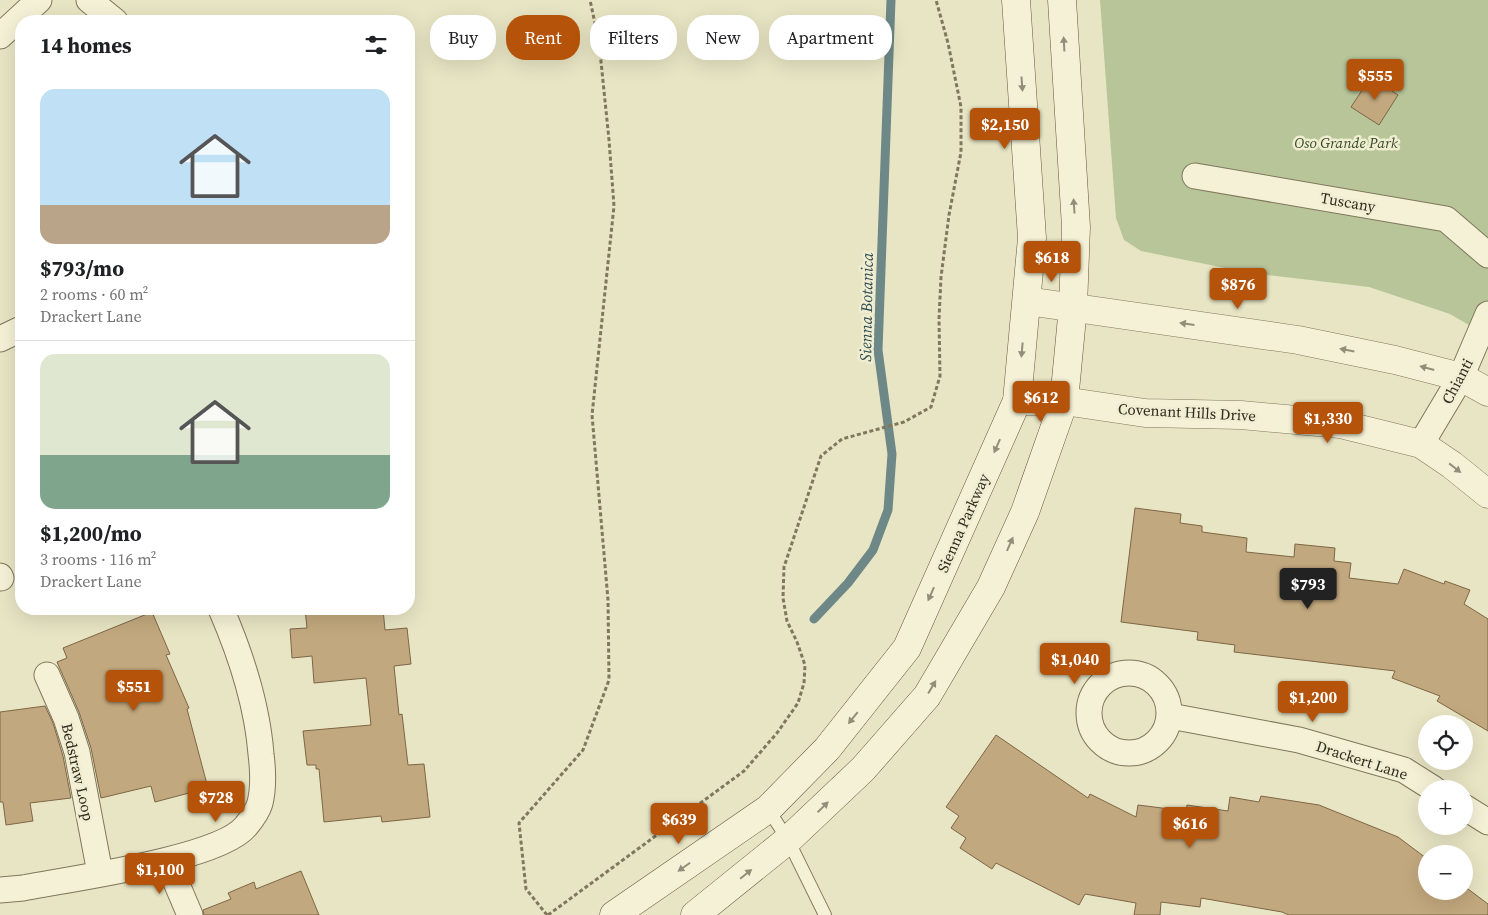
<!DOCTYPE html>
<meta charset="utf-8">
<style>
:root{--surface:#fff;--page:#f6f6f6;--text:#202124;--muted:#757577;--line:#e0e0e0;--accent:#b45309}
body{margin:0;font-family:"Source Serif 4",serif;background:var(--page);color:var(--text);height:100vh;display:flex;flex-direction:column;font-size:19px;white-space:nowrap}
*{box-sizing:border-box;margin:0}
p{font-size:16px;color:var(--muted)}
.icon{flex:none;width:28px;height:28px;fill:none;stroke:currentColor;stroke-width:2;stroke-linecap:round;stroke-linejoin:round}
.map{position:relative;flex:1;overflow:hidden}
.details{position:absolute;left:15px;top:15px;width:400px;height:600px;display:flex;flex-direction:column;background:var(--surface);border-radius:20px;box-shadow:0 5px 20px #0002}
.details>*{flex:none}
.banner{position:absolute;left:430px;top:15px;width:475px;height:45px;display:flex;gap:10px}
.controls{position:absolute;left:1418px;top:715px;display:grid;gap:10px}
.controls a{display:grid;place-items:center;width:55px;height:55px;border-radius:50%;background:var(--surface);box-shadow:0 5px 20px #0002;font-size:25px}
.price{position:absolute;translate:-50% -42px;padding:0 11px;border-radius:5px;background:var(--accent);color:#fff;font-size:16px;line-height:32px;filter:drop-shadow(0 1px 2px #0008)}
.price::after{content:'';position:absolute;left:50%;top:30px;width:15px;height:11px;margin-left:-8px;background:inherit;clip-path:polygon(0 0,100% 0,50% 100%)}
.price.active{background:#222;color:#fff}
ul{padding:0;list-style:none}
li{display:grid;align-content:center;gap:10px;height:265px;padding:0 25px}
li+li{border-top:1px solid var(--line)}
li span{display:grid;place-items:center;height:155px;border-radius:15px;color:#555}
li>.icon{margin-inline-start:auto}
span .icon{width:90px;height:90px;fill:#fffc;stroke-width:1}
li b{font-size:21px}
h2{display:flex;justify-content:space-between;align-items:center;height:60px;padding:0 25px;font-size:21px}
.tag{padding:0 18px;border-radius:20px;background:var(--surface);box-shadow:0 5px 20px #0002;font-size:18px;line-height:45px}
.tag.active{background:var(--accent);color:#fff}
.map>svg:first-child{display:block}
.green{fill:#b7c599}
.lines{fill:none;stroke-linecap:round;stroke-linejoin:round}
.stream{stroke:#6d8887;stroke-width:9}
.building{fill:#c2a87e;stroke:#7d6645}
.service-casing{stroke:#80775c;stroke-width:14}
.minor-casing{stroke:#80775c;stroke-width:27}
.tertiary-casing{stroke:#80775c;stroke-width:29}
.secondary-casing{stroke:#625840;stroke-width:29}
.path{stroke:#80775c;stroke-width:3;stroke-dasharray:4 2.5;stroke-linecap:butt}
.service{stroke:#f4f1d6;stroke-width:12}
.minor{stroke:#f4f1d6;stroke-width:25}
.tertiary{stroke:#f4f1d6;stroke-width:28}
.secondary{stroke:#f4f1d6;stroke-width:28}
.oneway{fill:#938e7a}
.labels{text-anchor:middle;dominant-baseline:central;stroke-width:5;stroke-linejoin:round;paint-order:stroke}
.park-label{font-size:15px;font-style:italic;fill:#3b4c28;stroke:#f0eed2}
.street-label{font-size:15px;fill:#322c1f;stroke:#f0eed2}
.water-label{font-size:16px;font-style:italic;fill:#304c50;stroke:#f0eed2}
</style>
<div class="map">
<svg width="1488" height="915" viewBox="0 0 1488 915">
<rect width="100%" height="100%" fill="#e8e5c4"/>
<path class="green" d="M 1100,0 L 1488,0 L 1488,336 L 1450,314 L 1369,287 L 1250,273 L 1141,251 L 1124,240 L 1116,218 Z"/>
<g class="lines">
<path class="stream" d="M 814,619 L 848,583 L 873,550 L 888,510 L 892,454 L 878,350 L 891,0"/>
</g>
<path class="building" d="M 1371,77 L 1398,95 L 1379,125 L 1351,107 Z
M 1135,508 L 1181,514 L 1180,523 L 1202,526 L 1202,532 L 1247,538 L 1246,552 L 1294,557 L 1295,544 L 1335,548 L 1334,561 L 1351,563 L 1349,578 L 1398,584 L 1404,569 L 1444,584 L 1445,581 L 1470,590 L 1464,604 L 1488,619 L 1488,731 L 1437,701 L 1440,696 L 1392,678 L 1395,671 L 1234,652 L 1235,645 L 1197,640 L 1198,632 L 1121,622 Z
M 305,609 L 383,609 L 385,630 L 407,628 L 411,664 L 394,666 L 399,715 L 402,714 L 408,765 L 424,764 L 430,817 L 382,822 L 381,816 L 324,822 L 319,769 L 316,769 L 316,765 L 307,765 L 303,731 L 371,725 L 366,678 L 314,683 L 312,656 L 292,658 L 290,629 L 307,628 Z
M 152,612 L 170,654 L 166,655 L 189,708 L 187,709 L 208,788 L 155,802 L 151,786 L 101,798 L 91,748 L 79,712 L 57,662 L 67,658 L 63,648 Z
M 45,706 L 53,723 L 63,756 L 71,798 L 30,803 L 33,821 L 6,825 L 3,802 L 0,802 L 0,712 Z
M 996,735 L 1088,798 L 1090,794 L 1136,817 L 1138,805 L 1186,811 L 1187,805 L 1228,811 L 1230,797 L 1259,802 L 1261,796 L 1319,805 L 1398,837 L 1426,858 L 1426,891 L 1464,891 L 1464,886 L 1488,904 L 1488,915 L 1289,915 L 1282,912 L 1201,898 L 1200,907 L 1161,902 L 1160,915 L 1134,915 L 1136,903 L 1085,894 L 1079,905 L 996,863 L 992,869 L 960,848 L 966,838 L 951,828 L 959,816 L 946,807 Z
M 301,871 L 319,915 L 204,915 L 203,910 L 231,899 L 228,893 L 254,882 L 256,889 Z"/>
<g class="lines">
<defs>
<path id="service" d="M 768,809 L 788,840 L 825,915"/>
<path id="minor" d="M 89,0 L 115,21
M 0,36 L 39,0
M 1195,176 L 1446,219 L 1488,255
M 0,339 L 21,329
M 1421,444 L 1461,377 L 1488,314
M 0,576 L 1,578
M1089 713a40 40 0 1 1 80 0a40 40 0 1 1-80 0Z
M 47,675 L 66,718 L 77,752 L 100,873
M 1170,716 L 1299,740 L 1404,770 L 1434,789
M 1464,807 L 1488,822
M 167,861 L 190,915
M 0,890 L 23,888 C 68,879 220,859 246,826 C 251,820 258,810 260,803 C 264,787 263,770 261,754 C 257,703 241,655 221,609"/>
<path id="tertiary" d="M 1027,301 L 1298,340 L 1395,360 L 1461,377 L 1488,392
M 1017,401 L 1064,401 L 1145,413 L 1241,415 L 1340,424 L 1421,444 L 1452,465 L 1488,494"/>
<path id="secondary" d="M 614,915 L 768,809 L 827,749 L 907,648 L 1017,401 L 1032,238 L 1016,0
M 695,915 L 788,840 L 863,769 L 927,696 L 991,587 L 1025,512 L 1064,401 L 1073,307 L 1076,227 L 1062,0"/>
</defs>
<use href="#service" class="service-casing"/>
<use href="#minor" class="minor-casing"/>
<use href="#tertiary" class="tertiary-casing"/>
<use href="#secondary" class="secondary-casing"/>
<path class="path" d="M 547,915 L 526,889 L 519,823 L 583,750 L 609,680 L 608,600 L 592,415 L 614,206 L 609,140 L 599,42 L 590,0
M 548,915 L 744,771 L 777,733 L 798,703 L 804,683 L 805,665 L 797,642 L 787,621 L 783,598 L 784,567 L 821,456 L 842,439 L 904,422 L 931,407 L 940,376 L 939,319 L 941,277 L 949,215 L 961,152 L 961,107 L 948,43 L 936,0"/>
<use href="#service" class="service"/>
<use href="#minor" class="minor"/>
<use href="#tertiary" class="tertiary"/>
<use href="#secondary" class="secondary"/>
</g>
<defs><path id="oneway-solid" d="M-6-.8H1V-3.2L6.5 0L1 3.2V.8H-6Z" transform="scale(1.25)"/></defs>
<g class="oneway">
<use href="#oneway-solid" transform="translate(1064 44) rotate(-93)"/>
<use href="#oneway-solid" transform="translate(1022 84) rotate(86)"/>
<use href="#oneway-solid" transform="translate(1074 206) rotate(-94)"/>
<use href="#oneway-solid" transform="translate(1187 324) rotate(-172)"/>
<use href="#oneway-solid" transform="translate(1022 350) rotate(95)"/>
<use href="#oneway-solid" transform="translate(1347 350) rotate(-169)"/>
<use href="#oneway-solid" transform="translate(1427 368) rotate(-165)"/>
<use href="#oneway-solid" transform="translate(997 446) rotate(114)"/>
<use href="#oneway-solid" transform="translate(1455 468) rotate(38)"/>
<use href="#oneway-solid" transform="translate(1010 544) rotate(-66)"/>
<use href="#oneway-solid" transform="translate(931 594) rotate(114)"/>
<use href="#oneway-solid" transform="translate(932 687) rotate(-59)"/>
<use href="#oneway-solid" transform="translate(853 718) rotate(129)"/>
<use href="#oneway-solid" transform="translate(823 807) rotate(-44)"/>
<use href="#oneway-solid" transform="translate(684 867) rotate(145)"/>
<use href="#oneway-solid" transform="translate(746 874) rotate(-39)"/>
</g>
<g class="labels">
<g class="park-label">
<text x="1346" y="142">Oso Grande Park</text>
</g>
<g class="street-label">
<text transform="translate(1348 202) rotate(10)">Tuscany</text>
<text transform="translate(1457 381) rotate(-62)">Chianti</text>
<text transform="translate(1187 412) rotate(3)">Covenant Hills Drive</text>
<text transform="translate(963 523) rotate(-66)">Sienna Parkway</text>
<text transform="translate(1362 760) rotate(18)">Drackert Lane</text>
<text transform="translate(78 772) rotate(77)">Bedstraw Loop</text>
</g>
<g class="water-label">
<text transform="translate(866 307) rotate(-89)">Sienna Botanica</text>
</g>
</g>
</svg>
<div class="controls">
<a><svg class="icon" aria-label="locate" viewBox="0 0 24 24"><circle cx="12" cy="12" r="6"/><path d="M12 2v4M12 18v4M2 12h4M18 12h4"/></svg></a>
<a>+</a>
<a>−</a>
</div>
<b class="price" style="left:1375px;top:101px">$555</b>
<b class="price" style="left:1005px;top:150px">$2,150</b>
<b class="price" style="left:1052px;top:283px">$618</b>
<b class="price" style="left:1238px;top:310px">$876</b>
<b class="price" style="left:1041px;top:423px">$612</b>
<b class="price" style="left:1328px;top:444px">$1,330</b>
<b class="price active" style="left:1308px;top:610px">$793</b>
<b class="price" style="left:1075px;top:685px">$1,040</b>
<b class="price" style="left:134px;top:712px">$551</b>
<b class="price" style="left:1313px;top:723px">$1,200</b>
<b class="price" style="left:216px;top:823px">$728</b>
<b class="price" style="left:679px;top:845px">$639</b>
<b class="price" style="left:1190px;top:849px">$616</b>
<b class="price" style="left:160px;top:895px">$1,100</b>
<div class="banner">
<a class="tag">Buy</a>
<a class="tag active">Rent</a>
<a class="tag">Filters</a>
<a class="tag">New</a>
<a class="tag">Apartment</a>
</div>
<section class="details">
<h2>14 homes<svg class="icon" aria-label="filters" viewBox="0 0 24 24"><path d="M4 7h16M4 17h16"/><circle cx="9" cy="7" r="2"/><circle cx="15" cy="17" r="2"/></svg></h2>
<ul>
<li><span style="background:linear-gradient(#bfe0f5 75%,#b9a48a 0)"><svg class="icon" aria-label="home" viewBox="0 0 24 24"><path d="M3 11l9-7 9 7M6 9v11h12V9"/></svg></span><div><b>$793/mo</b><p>2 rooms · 60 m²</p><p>Drackert Lane</p></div></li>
<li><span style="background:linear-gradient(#dfe7d0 65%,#7fa58c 0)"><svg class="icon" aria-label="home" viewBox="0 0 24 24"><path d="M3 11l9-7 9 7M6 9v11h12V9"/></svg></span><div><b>$1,200/mo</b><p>3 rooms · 116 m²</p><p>Drackert Lane</p></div></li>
</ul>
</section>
</div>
